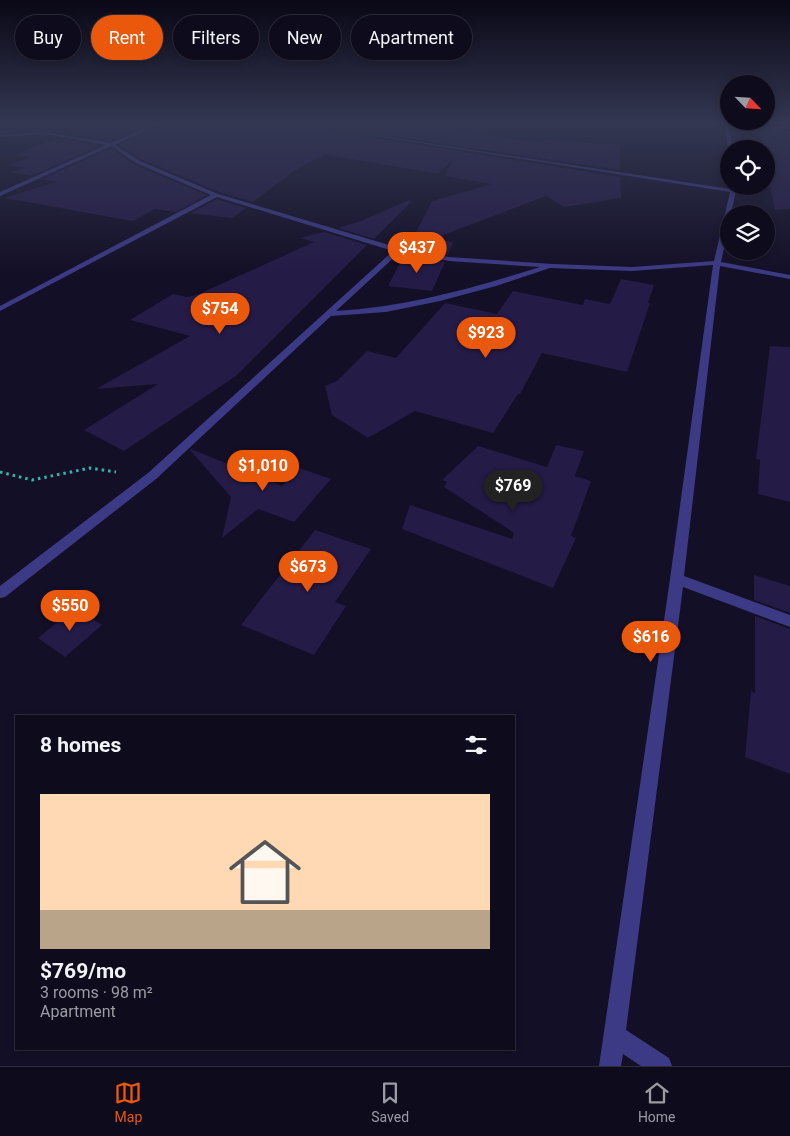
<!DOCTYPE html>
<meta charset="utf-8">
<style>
:root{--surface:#0e0b1c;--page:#1c1929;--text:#f1f3f6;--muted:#9b9ba3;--line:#2e2b3b;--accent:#ea580c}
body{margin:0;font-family:Roboto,sans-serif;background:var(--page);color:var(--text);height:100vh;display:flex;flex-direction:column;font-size:19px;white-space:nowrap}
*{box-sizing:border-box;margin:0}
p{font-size:16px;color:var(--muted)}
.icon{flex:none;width:28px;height:28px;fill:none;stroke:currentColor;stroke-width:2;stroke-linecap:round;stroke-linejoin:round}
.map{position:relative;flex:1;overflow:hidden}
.sheet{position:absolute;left:15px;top:715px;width:500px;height:335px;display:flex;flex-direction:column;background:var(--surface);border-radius:0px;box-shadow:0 2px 8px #0003,0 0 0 1px var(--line)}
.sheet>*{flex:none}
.banner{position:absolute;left:15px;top:15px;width:500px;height:45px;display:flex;gap:10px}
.needle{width:32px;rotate:115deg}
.controls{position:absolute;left:720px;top:75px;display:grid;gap:10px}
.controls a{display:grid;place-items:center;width:55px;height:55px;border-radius:50%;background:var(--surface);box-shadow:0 2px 8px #0003,0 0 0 1px var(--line);font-size:25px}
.price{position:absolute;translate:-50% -42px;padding:0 11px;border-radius:18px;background:var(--accent);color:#fff;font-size:16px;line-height:32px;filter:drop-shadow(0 1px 2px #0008)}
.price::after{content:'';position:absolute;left:50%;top:30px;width:15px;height:11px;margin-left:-8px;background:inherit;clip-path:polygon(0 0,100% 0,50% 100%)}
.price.current{background:#222;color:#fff}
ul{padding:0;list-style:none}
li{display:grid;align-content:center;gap:10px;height:265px;padding:0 25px}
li+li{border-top:1px solid var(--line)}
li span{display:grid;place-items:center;height:155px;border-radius:0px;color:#555}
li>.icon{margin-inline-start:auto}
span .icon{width:90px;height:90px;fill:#fffc;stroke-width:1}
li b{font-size:21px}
h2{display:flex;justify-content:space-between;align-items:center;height:60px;padding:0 25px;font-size:21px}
.pill{padding:0 18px;border-radius:22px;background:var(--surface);box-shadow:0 2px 8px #0003,0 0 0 1px var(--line);font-size:18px;line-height:45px}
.pill.current{background:var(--accent);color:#fff}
.tab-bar{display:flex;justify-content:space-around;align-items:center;height:70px;border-top:1px solid var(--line);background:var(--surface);font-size:14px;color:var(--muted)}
.tab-bar a{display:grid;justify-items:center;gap:2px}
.tab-bar .current{color:var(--accent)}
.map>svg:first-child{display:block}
.building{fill:#241b47}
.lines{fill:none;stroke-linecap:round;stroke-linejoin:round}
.path{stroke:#2fb8b0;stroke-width:3;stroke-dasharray:2.5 4;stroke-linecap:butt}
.minor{fill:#3d3a85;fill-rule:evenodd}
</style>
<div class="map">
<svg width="790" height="1066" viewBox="0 0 790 1066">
<rect width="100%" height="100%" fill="#130f26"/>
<path class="building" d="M 99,124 L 150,124 L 111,141 L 70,134 Z
M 161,124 L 299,124 L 301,126 L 620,177 L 621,198 L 564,207 L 546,196 L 438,237 L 453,243 L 448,255 L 408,248 L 432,201 L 492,184 L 445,176 L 454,158 L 438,174 L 324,154 L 294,171 L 253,202 L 219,192 L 141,159 L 119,145 Z
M 311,124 L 442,124 L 439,128 L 542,143 L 544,140 L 620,145 L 620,170 Z
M 759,128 L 790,131 L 790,209 L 775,210 L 766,165 L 766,149 L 763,149 Z
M 59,138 L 100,146 L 31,176 L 11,172 L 25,168 L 9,165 L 31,157 L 14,155 Z
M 111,148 L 135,165 L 207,195 L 176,212 L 155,209 L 133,221 L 4,198 L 56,182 L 42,179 Z
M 217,199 L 246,208 L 232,218 L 190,213 Z
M 409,200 L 411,202 L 374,239 L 338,228 L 361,221 Z
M 324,232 L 367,245 L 236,376 L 124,451 L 84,430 L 158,384 L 96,389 L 190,336 L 130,320 L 173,294 L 187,297 L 199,294 L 314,242 L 300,238 Z
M 404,255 L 445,262 L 432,291 L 388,286 Z
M 621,279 L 654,285 L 648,303 L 650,303 L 627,372 L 542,353 L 520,394 L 518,394 L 493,433 L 415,411 L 368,438 L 332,415 L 325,386 L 337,381 L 367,351 L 396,358 L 445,303 L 497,314 L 513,291 L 583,305 L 585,299 L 610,304 Z
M 770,346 L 790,347 L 790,502 L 758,494 L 760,460 L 756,459 Z
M 556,445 L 584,451 L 575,476 L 591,481 L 571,536 L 576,538 L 553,588 L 402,529 L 410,505 L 512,539 L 514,533 L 444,487 L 447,482 L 442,480 L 478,446 L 547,467 Z
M 191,449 L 282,486 L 299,468 L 331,479 L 294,522 L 258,509 L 222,538 L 231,497 L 190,450 Z
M 315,530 L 371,549 L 335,602 L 346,606 L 314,655 L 241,625 Z
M 754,575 L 790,586 L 790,613 L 754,600 Z
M 75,608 L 102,625 L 65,657 L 38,638 Z
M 755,616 L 790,629 L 790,774 L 745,757 L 751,691 L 755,693 Z"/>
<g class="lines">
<path class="path" d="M 0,472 L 32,480 L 90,468 L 116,472"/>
<path class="minor" d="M 154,124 L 159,124 L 115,145 L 140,161 L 218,194 L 399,248 L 449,257 L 553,264 L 632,267 L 714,261 L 730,192 L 301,124 L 730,189 L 731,186 L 737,186 L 731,214 L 729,214 L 729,225 L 721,262 L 790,275 L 790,279 L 720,266 L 684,576 L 790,615 L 790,627 L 683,587 L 626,1030 L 669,1058 L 672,1066 L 641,1066 L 623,1054 L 621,1066 L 599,1066 L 670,579 L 713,265 L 632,271 L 550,268 L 496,286 L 440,301 L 386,312 L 331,316 L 156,479 L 5,597 L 0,598 L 0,586 L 148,473 L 393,251 L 217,197 L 0,311 L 0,306 L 211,195 L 136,163 L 111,146 L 0,196 L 0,192 L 106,145 L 45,134 L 0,137 L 0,135 L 45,132 L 111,143 ZM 400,252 L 449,261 L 540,267 C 473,288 407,307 336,311 Z
M 725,124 L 729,124 L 733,149 L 728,149 Z
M 744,124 L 790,127 L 790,129 L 746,125 Z"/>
</g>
<linearGradient id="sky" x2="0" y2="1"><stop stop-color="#0a0815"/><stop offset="0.45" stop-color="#333752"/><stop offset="1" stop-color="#333752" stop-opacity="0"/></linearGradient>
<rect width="790" height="273" fill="url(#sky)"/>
</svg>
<div class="controls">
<a><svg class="needle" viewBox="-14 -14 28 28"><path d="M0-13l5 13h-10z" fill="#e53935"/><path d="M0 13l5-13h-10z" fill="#9b9ba3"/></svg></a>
<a><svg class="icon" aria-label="locate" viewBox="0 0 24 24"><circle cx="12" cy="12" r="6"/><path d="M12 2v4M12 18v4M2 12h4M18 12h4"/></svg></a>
<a><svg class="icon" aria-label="layers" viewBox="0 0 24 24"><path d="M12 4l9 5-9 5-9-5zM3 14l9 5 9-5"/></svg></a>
</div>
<b class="price" style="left:417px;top:274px">$437</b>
<b class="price" style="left:220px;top:335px">$754</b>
<b class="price" style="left:486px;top:359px">$923</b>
<b class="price" style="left:263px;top:492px">$1,010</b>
<b class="price current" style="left:513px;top:512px">$769</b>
<b class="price" style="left:308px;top:593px">$673</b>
<b class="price" style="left:70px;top:632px">$550</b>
<b class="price" style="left:651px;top:663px">$616</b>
<div class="banner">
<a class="pill">Buy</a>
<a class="pill current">Rent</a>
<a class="pill">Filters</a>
<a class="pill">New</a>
<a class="pill">Apartment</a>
</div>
<section class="sheet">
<h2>8 homes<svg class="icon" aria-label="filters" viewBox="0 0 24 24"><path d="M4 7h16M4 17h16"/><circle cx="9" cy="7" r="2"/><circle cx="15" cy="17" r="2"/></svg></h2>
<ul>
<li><span style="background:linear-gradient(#ffd9b3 75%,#b9a48a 0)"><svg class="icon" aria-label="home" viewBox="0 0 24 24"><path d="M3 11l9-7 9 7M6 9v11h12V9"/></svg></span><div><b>$769/mo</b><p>3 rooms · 98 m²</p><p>Apartment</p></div></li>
</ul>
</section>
</div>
<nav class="tab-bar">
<a class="current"><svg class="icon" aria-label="map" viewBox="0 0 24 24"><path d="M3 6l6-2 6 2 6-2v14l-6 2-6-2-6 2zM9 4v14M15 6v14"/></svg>Map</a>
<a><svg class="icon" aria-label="saved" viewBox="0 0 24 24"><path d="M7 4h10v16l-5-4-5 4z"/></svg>Saved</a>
<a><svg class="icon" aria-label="home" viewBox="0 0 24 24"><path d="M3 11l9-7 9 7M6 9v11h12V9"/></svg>Home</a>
</nav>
